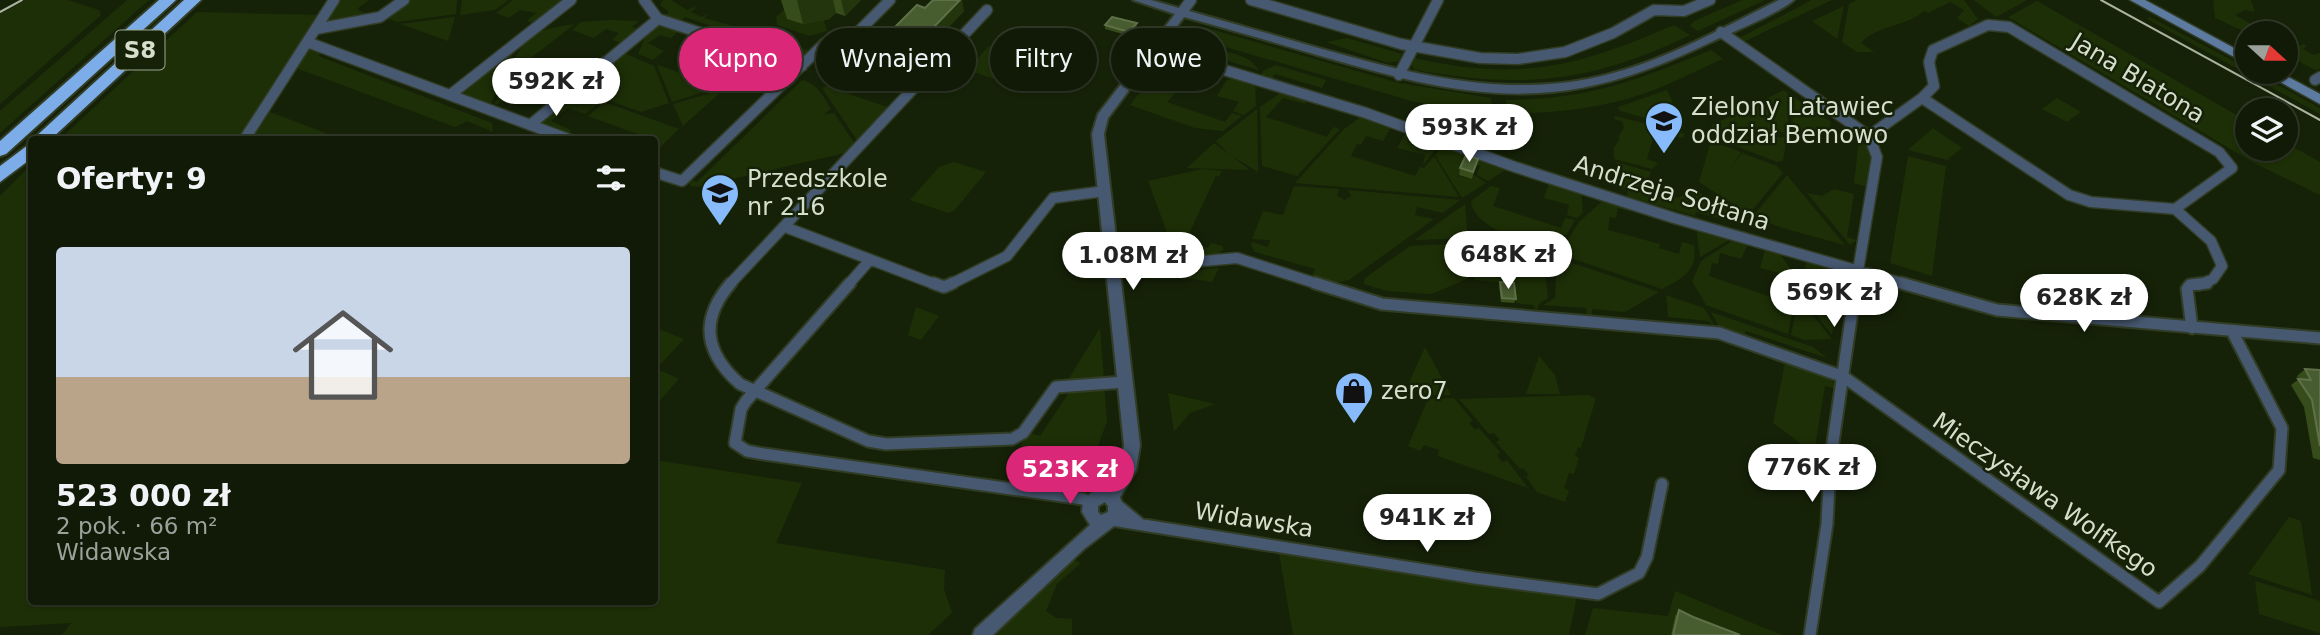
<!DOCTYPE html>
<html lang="pl">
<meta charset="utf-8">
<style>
:root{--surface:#101a06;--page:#192310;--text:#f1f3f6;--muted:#9ca19b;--line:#303828;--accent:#db2777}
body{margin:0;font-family:"DejaVu Sans",sans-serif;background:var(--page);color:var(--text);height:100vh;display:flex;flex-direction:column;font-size:26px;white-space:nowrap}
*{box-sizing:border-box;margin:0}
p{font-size:23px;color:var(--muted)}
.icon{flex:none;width:38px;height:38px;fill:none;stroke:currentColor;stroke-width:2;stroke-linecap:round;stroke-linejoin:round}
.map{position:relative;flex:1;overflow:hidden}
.drawer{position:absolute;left:28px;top:136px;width:630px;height:469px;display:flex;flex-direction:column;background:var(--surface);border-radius:7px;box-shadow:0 2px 5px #0004,0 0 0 2px var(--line)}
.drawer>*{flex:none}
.banner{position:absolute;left:679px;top:28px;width:665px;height:63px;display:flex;gap:14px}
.needle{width:46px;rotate:111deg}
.buttons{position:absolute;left:2235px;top:21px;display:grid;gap:14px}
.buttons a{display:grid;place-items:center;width:63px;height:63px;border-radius:50%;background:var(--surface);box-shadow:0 2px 5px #0004,0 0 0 2px var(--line);font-size:35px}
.price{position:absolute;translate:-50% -60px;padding:0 16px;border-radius:24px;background:#fff;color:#222;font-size:23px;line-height:46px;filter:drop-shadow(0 2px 4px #0008)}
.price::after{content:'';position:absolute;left:50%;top:42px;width:21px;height:16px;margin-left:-10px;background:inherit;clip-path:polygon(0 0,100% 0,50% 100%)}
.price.on{background:var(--accent);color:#fff}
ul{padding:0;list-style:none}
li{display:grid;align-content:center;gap:14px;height:371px;padding:0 28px}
li span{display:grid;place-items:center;height:217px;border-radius:7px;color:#555}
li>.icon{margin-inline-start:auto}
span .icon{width:126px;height:126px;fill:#fffc;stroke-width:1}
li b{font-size:30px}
h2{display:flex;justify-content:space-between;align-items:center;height:84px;padding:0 28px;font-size:30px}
.tag{padding:0 24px;border-radius:32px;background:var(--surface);box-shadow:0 2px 5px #0004,0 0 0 2px var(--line);font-size:24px;line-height:63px}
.tag.on{background:var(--accent);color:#fff}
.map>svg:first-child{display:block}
.green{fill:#1d2f07}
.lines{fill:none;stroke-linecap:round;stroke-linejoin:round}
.minor-far1-casing{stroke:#313c24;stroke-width:13}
.minor-casing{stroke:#313c24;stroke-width:15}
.tertiary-casing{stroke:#313c24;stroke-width:4}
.secondary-casing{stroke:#313c24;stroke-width:3}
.motorway-casing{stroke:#313c24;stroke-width:4}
.minor-far1{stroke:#475971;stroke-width:10}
.minor{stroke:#475971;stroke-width:11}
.tertiary{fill:#475971;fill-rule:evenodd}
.secondary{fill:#5d7ba1;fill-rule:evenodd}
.motorway{fill:#7dade8;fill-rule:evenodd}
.tram{stroke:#aab3a0;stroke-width:2}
.wall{fill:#364c1b}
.shaded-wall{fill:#22350c}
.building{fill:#475c2f;stroke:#5e7048;stroke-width:2}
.labels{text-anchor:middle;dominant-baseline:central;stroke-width:5;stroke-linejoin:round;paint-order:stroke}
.shield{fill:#162208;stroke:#9ca693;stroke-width:2}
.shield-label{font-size:23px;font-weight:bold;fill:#d6dfce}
.street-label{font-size:24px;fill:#d6dfce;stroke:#162208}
.poi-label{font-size:24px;fill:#d6dfce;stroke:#162208;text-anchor:start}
</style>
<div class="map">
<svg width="2320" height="635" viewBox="0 0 2320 635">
<rect width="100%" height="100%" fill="#162208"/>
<path class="green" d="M 25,0 L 68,0 L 99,10 L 101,15 L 0,104 L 0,14 Z
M 127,0 L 149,0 L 0,133 L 0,111 Z
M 340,0 L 369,0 L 357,9 L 370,16 L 387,6 L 390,7 L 378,15 L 323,25 Z
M 409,0 L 457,0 L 456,14 L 397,22 L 384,17 Z
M 462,0 L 509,0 L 495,10 L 460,15 Z
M 513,0 L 567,0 L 536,24 L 527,21 L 536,13 L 520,10 L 509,18 L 496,13 Z
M 663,0 L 671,0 L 687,10 L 694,7 L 696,8 L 691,12 L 701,17 L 709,14 L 704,18 L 744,29 L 733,39 L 707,31 L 711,26 L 685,17 L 679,22 L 664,17 L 669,12 L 660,5 Z
M 1742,0 L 1765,0 L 1698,31 L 1690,26 L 1694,21 Z
M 1812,0 L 1832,0 L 1743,42 L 1739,38 Z
M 1857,0 L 1964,0 L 1978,19 L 1969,26 L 1957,18 L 1964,10 L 1950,2 L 1928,13 L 1924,11 C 1908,26 1875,26 1861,43 L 1874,52 L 1857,52 L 1842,42 L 1849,4 Z
M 1974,0 L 2027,0 L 1996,17 Z
M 2213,0 L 2251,0 L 2255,12 L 2245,10 L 2235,15 L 2253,25 L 2243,31 L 2215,18 Z
M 2037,1 L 2247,121 L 2247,149 L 2286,149 L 2286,143 L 2320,162 L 2320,195 L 2254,163 L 2008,17 Z
M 791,3 L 824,20 L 827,31 L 809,36 L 777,25 L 776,17 Z
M 1844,6 L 1837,39 L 1812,21 Z
M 197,12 L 321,15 L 240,140 L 59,140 Z
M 455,17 L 448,41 L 400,24 L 454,17 Z
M 2150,17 L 2247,68 L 2247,72 L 2254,72 L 2320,108 L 2320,114 L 2147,19 Z
M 609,20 L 639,21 L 632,27 L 639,30 L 622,43 L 612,40 L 619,33 L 606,29 L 594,38 L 572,30 L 581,22 Z
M 575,24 L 509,75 L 507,75 C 527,34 529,31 575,24 Z
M 658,25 L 681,29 L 671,38 L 660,35 L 648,43 L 664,51 L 653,60 L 638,54 L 647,33 Z
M 1674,25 L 1690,35 C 1591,83 1523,89 1415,70 L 1412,66 L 1414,58 C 1520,82 1577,67 1674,25 Z
M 1203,27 L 1399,83 L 1491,98 L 1493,114 L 1415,102 L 1219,45 L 1205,41 L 1199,31 Z
M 755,28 L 748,32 L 756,32 L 751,37 L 758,34 L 753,39 L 765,37 L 760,41 L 764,43 L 773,39 L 767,44 L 771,46 L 777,41 L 780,42 L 775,47 L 790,53 L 796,47 L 811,51 L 796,61 L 735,40 L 746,31 Z
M 1186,33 C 1195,35 1197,41 1204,45 C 1224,55 1245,50 1259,70 L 1187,49 L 1183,55 L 1171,51 Z
M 2286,36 L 2291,38 L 2286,41 L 2298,47 L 2303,44 L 2307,46 L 2303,49 L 2314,55 L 2320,53 L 2320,69 L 2315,70 L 2286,54 Z
M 1347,38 L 1402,54 L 1398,61 L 1388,63 L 1326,42 Z
M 989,46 L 1032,59 L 1010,84 L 967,70 Z
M 309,48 L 323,51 L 318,56 L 492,123 L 493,132 L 467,121 L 455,127 L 296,68 Z
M 515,49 L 490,106 L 462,95 L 461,93 Z
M 1711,50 L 1723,59 C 1697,70 1670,85 1643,94 C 1598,109 1552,113 1504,114 L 1506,100 C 1591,99 1634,81 1711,50 Z
M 624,53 L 654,66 L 669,103 L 641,112 L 579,90 Z
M 1166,59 L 1211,72 L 1215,77 L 1205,90 L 1185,83 L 1167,102 L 1225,122 L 1232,113 L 1242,116 L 1223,131 L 1195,128 L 1130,105 Z
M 657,65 L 658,65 L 720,87 L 672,102 Z
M 1276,65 L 1326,80 L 1322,88 L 1275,74 L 1271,80 L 1260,77 L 1263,71 Z
M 512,76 L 536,85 L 511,105 L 502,102 L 494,105 L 506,81 Z
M 1237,76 L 1255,81 L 1256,106 L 1244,115 L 1233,111 L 1239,102 L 1217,96 L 1226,81 Z
M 802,80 C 818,84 823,96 831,109 L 824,114 L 834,113 L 857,147 L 854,151 L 697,187 L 690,186 L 689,179 L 697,182 Z
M 826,86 L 893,109 L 859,143 L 822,88 Z
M 724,89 L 683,126 L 673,104 Z
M 1285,90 L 1308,97 L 1305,104 L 1283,98 L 1266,117 L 1327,137 L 1333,127 L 1340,129 L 1297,176 L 1262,166 L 1260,107 Z
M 1667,90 L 1685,129 L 1620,111 L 1618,107 Z
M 1784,90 L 1788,94 L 1788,132 L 1713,134 L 1716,128 L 1710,126 Z
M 577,92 L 601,101 L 585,114 L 568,108 L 551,121 L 571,130 L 566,135 L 544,126 L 542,121 Z
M 1792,96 L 1831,122 L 1829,128 L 1793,133 Z
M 2057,98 L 2081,112 L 2067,122 L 2042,109 Z
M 604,102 L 679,129 L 655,152 L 654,140 L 588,116 Z
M 1257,109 L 1258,172 L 1230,155 L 1216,141 Z
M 270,112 L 344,140 L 251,140 Z
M 1365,114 L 1391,127 L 1383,141 L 1366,136 L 1361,145 L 1357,144 L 1351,156 L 1415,176 L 1420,167 L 1424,168 L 1434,156 L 1459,197 L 1295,183 L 1344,129 Z
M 1615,116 L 1684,133 L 1683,138 L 1655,131 L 1647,159 L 1658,163 L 1652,169 L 1614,159 L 1614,148 L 1620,138 L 1618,137 L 1624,128 L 1622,121 L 1614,119 Z
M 1933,128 L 1962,148 L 1947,160 L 1908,150 Z
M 1406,132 L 1442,142 L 1423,165 L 1425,155 L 1397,148 Z
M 1787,137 L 1783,161 L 1777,162 L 1715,138 Z
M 1863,137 L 1871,155 L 1867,187 L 1854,183 L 1859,139 Z
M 1711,141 L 1741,152 L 1732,167 L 1742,153 L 1777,166 L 1783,173 L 1749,214 L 1699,182 Z
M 1214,143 L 1250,170 L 1187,168 Z
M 1445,143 L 1505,165 L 1505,170 L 1488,181 L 1477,175 L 1480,166 L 1464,162 L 1458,176 L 1472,179 L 1474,175 L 1486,183 L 1462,198 L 1435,155 Z
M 1908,156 L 1946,166 L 1932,276 L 1890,263 Z
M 1613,161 L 1651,172 L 1647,181 L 1659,194 L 1679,198 L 1692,188 L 1743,220 L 1739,224 L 1696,212 L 1695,216 L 1627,196 L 1628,190 L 1606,183 L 1616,184 L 1622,173 L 1620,166 Z
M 954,162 L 986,172 L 954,211 L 948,213 L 910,200 L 939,167 Z
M 31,165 L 32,602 L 654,602 L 655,460 L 802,483 L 776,543 L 945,570 L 944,589 L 952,613 L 928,635 L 62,635 L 71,623 L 0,627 L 0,196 Z
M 1203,169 L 1222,171 L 1219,177 L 1216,176 L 1186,240 L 1208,248 L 1211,243 L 1223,246 L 1223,250 C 1207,264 1188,255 1172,246 L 1148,181 Z
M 1787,175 L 1845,245 L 1782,228 L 1753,216 Z
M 1550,180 L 1581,190 L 1583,213 L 1577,218 L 1567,215 L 1569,205 L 1544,198 Z
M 1294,186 L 1339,189 L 1337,196 L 1345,200 L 1351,196 L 1348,190 L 1460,200 L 1443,213 L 1417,207 L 1415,215 L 1434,219 L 1349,280 L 1334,283 L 1312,277 L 1315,269 L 1255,252 L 1251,246 L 1252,242 L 1268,247 L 1270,240 L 1252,239 L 1263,211 L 1283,215 Z
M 1491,186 L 1500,188 L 1493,206 L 1561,228 L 1565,218 L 1575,220 L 1567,234 L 1538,247 C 1518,240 1473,226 1471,201 Z
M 1834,189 L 1854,194 L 1847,237 L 1857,240 L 1850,245 L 1807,193 L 1822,196 Z
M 1607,197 L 1631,205 L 1630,211 L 1618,208 L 1616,218 L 1610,217 L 1608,230 L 1660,244 L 1659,248 L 1679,254 L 1682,242 L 1694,245 C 1698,271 1683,278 1662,289 L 1559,254 L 1579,222 Z
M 1465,204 L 1468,238 L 1417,240 L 1416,239 Z
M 1696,226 L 1734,237 L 1700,257 Z
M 1737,238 L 1749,242 L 1741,259 L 1720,253 L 1718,264 L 1712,263 L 1709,276 L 1786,302 L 1788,291 L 1796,293 L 1788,334 L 1706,305 L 1692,281 L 1701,261 Z
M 1473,241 L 1511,246 L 1512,256 L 1544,258 L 1548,298 L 1539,304 L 1537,312 L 1533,305 L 1516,303 L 1514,284 L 1475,280 Z
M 1467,243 L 1469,278 L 1432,294 L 1387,291 L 1364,284 L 1365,278 L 1410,246 Z
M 1766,247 L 1778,251 L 1798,280 L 1796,289 L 1789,287 L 1789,276 L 1760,268 Z
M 1557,258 L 1659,292 L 1625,312 L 1592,309 L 1592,317 L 1587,317 L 1586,308 L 1543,305 L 1555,298 Z
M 1807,259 L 1843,269 L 1832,335 L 1800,294 Z
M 1219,268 L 1212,282 L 1175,276 L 1175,272 Z
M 1666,295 L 1704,308 L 1717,330 L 1709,321 L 1668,317 Z
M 1799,298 L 1831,338 L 1831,339 L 1804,340 L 1791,335 Z
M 916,307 L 939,316 L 921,340 L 908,335 Z
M 1711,312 L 1813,347 L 1827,358 L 1746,331 L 1743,338 L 1721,330 Z
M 654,327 L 684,339 L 661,364 L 655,361 Z
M 1100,328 L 1104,379 L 1069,382 L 1068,380 Z
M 1425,347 L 1451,395 L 1429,395 L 1407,387 Z
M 1539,356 L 1555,375 L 1560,394 L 1526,394 Z
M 1785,363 L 1825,376 L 1836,385 L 1836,389 L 1825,386 L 1814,453 L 1773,423 Z
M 655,368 L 679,379 L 655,406 Z
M 1104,386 L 1107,421 L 1085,483 L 1032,475 L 1021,445 L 1029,433 L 1040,436 L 1072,388 Z
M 1168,393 L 1215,404 L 1190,413 L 1174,432 Z
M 1588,395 L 1596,398 L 1581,448 L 1578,447 L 1575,456 L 1579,458 L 1574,474 L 1569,473 L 1564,488 L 1569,491 L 1565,502 L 1537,492 L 1526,477 L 1529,475 L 1523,468 L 1520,469 L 1496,442 L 1500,440 L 1494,433 L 1489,434 L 1459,399 Z
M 1454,398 L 1473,421 L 1469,423 L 1475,430 L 1479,428 L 1500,452 L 1497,455 L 1502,462 L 1507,460 L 1528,488 L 1438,456 L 1439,450 L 1424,445 L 1420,451 L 1408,446 L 1428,399 Z
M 2289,517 L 2301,521 L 2312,595 L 2248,574 Z
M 1278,547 L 1578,591 L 1569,635 L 1293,635 Z
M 1074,560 L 1081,563 L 1057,584 L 1046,611 L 1056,618 L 1072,619 L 1072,635 L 996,635 Z
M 2255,581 L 2320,601 L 2320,633 L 2259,614 Z
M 1675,591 L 1782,635 L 1722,635 L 1676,616 L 1671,635 L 1585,635 L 1593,608 L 1668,616 Z"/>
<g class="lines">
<defs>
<path id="minor-far1" d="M 644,0 L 658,19 L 802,66
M 1251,0 L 1401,44 L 1480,58 L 1518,59 L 1565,52 L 1613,33 L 1654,10 L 1684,11 L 1710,0
M 1182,12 L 1191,0
M 1988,25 L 2009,27 L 2219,152 L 2232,168 L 2175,209 L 2091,202 L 2069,195 L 1922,98 L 1934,86 L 1929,62 L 1933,50 Z
M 316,29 L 380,17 L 404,0
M 1721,32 L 1869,136 L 1877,157 L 1858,271
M 307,42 L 571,140
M 1155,49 L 1366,113 L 1515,167 L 1674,218 L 1908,285
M 1399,75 L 1438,0
M 2315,80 L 2320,77
M 450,95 L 571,0
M 530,125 L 658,19
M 1869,136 L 1922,98
M 244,140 L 334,0
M 654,172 L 682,181 L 825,43 L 853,37 L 890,0
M 2175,209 L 2211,241 L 2222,266 L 2213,279 L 2199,285
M 785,227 L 937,285
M 1113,269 L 1237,258 L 1321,285
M 729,285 L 987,10
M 848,285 L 869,261
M 949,285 L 1007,256 L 1053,198 L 1105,191"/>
<path id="minor" d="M 731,283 C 699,320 705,353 740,384 L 868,441 L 886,444 L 1012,439 L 1023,433 L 1056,387 L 1125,382
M 850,283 L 746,401 L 741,409 L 735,443 L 747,451 L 764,454 L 1083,499 L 1091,503
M 933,283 L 944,287 L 953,283
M 1315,283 L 1382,304 L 1719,333 L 1844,377 L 2159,602 L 2200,566 L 2279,470 L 2282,428 L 2232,331
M 1901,283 L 1997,310 L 2320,338
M 2192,328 L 2187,289 L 2190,285 L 2207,283
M 1117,505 L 1140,524
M 1112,520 L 1475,578 L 1598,594 L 1639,573 L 1647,557 L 1662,484
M 1810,635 L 1827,524 L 1830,463 L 1856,284"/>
<path id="tertiary" d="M 1133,0 L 1151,0 C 1206,16 1260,31 1315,47 C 1404,72 1495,97 1588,79 C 1656,66 1718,30 1779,0 L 1794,0 C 1778,14 1730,33 1709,43 C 1659,67 1607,87 1552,92 C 1472,100 1393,77 1317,55 C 1273,42 1229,29 1184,17 L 1108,118 L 1104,134 L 1140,445 L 1136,470 L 1120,497 L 1124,510 L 1118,523 L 1084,549 L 993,635 L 973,635 L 975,629 L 1090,525 L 1082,512 C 1082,497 1093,487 1108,490 L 1120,469 L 1124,445 L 1092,134 L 1098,114 L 1175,14 ZM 1105,502 L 1108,506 L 1108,512 L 1101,515 L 1098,512 L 1098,506 Z"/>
<path id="secondary" d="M 2130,0 L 2145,0 L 2247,55 L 2247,64 Z
M 2262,72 L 2279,72 L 2320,94 L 2320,104 Z"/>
<path id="motorway" d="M 159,0 L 176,0 L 6,154 L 0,156 L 0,141 Z
M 184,0 L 201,0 L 50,140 L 32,140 Z
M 32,142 L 32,158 L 0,182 L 0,166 Z"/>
</defs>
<use href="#minor-far1" class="minor-far1-casing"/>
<use href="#minor" class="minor-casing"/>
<use href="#tertiary" class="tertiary-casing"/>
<use href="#secondary" class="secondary-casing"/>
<use href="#motorway" class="motorway-casing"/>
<use href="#minor-far1" class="minor-far1"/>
<use href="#minor" class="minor"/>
<use href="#tertiary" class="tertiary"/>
<use href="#secondary" class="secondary"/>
<use href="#motorway" class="motorway"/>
<path class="tram" d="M 2101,0 L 2320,120
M 0,12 L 22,0"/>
</g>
<path class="wall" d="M 781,0 L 861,0 L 845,16 L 836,13 L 829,19 L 803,24 L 787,19 Z
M 925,8 L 964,11 L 903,75 L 885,64 L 882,51 L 889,45 L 887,35 Z
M 1105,25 L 1137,27 L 1130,36 L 1105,29 Z
M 1478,159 L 1472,179 L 1459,175 L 1460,168 Z
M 1500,282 L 1516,299 L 1514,303 L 1501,302 L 1499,285 Z
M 2305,369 L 2320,370 L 2320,460 L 2313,458 L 2304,407 L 2291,385 L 2299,379 L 2297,376 Z
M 1679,610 L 1740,635 L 1671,635 L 1675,616 Z"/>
<path class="shaded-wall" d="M 797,0 L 833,0 L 836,13 L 829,19 L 803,24 Z
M 841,0 L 861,0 L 845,16 Z
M 960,0 L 962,0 L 964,11 L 903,75 L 901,61 Z
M 1137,23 L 1137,27 L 1130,36 L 1129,32 Z"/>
<path class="building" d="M 933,0 L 960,0 L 901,61 L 882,51 L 895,38 L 887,35 L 917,5 L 925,8 Z
M 1112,17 L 1137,23 L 1129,32 L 1105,25 Z
M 1466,155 L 1478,159 L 1473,172 L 1460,168 Z
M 1500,282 L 1514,283 L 1516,299 L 1502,298 Z
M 2305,369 L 2320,370 L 2320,446 L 2312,400 L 2298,379 L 2311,380 Z
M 1679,610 L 1693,617 L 1740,635 L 1673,635 Z"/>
<defs>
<symbol id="school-pin" viewBox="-11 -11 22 30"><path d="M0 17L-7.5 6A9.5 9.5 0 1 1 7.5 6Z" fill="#87bbfc" stroke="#162208"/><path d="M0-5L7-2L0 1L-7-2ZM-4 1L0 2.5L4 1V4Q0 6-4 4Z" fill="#111"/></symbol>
<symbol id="shop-pin" viewBox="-11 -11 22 30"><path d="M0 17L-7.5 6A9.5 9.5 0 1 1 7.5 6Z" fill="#87bbfc" stroke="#162208"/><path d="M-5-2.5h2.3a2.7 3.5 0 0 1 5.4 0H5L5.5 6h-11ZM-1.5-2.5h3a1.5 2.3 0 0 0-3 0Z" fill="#111"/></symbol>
</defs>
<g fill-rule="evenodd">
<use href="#school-pin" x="1642" y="99" width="44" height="60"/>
<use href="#school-pin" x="698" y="171" width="44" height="60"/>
<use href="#shop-pin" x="1332" y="369" width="44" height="60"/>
</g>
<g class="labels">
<rect class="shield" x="115.5" y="30.5" width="49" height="39" rx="5"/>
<g class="shield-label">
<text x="140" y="50">S8</text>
</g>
<g class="street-label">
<text transform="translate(2138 78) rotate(31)">Jana Blatona</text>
<text transform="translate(1672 193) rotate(17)">Andrzeja Sołtana</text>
<text transform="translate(2045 495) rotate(35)">Mieczysława Wolfkego</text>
<text transform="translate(1254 520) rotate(9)">Widawska</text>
</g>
<g class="poi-label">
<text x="1691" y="107">Zielony Latawiec<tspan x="1691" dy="28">oddział Bemowo</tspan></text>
<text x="747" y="179">Przedszkole<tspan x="747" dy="28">nr 216</tspan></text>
<text x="1381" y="391">zero7</text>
</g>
</g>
</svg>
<div class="buttons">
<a><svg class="needle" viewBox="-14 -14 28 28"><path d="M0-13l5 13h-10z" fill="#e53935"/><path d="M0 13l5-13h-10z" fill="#9ca19b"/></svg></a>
<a><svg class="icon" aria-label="layers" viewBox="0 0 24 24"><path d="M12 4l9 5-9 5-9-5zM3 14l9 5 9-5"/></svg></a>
</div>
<b class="price" style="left:556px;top:118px">592K zł</b>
<b class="price" style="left:1469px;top:164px">593K zł</b>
<b class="price" style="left:1508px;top:291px">648K zł</b>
<b class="price" style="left:1133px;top:292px">1.08M zł</b>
<b class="price" style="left:1834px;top:329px">569K zł</b>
<b class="price" style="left:2084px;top:334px">628K zł</b>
<b class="price" style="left:1812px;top:504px">776K zł</b>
<b class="price on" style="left:1070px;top:506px">523K zł</b>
<b class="price" style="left:1427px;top:554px">941K zł</b>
<div class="banner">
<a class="tag on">Kupno</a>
<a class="tag">Wynajem</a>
<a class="tag">Filtry</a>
<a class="tag">Nowe</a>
</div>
<section class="drawer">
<h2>Oferty: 9<svg class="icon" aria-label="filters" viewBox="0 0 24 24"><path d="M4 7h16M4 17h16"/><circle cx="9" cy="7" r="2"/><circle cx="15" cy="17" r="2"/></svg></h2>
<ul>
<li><span style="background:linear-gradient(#c9d6e8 60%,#b9a48a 0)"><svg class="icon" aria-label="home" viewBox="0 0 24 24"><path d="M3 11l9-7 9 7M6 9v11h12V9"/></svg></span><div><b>523 000 zł</b><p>2 pok. · 66 m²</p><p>Widawska</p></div></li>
</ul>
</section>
</div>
